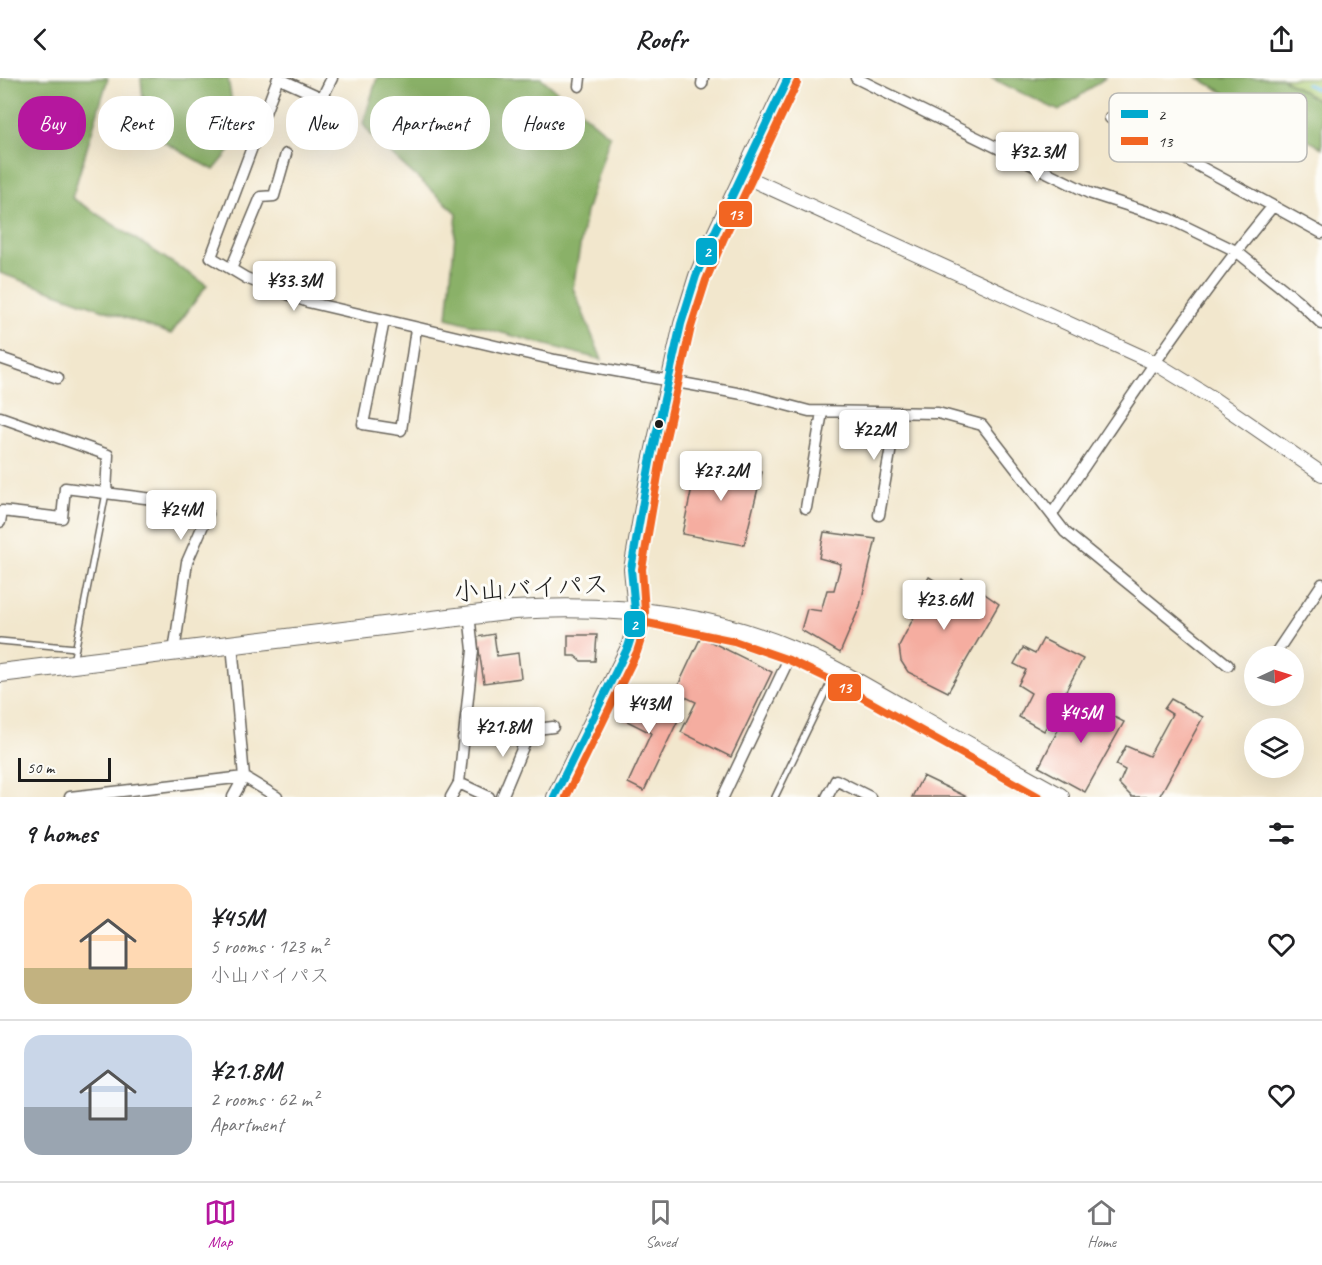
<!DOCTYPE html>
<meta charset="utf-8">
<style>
:root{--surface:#fff;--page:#f2f2f2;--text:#202124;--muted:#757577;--line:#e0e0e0;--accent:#b5179e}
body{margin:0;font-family:Caveat,"Klee One",sans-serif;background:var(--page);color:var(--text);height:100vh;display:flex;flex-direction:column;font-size:22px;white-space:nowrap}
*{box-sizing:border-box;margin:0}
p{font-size:20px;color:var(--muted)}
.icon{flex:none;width:33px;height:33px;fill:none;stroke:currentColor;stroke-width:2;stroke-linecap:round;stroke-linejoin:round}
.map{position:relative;height:719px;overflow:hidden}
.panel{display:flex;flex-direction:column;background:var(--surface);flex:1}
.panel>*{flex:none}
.banner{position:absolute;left:18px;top:18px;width:600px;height:54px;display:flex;gap:12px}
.needle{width:39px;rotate:86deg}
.tools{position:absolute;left:1244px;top:568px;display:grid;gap:12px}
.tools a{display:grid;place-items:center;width:60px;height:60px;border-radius:50%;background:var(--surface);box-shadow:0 6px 24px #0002;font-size:30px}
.scale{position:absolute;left:18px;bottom:15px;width:93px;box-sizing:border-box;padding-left:6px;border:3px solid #1c1c1c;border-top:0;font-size:16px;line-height:21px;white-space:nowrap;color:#1c1c1c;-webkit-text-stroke:4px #fdfcf7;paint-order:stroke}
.price{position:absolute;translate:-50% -51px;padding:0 14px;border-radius:6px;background:#fff;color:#222;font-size:20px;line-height:39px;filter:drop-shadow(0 2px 3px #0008)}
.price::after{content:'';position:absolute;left:50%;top:36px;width:18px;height:14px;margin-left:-9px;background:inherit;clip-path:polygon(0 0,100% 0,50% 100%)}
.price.selected{background:var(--accent);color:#fff}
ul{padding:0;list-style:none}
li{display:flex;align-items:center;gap:18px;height:150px;padding:0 24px}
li+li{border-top:2px solid var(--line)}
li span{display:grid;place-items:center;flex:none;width:168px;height:120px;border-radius:18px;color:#555}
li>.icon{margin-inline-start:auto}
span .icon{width:72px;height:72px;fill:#fffc;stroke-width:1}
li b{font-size:26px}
h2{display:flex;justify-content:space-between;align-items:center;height:72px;padding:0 24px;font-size:26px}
.pill{padding:0 21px;border-radius:24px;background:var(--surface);box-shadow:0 6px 24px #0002;font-size:21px;line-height:54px}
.pill.selected{background:var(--accent);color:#fff}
header{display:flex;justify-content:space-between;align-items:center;height:78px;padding:0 24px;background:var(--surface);font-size:27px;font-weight:700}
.dock{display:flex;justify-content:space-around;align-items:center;height:84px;border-top:2px solid var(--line);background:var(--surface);font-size:16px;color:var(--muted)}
.dock a{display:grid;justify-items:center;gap:3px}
.dock .selected{color:var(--accent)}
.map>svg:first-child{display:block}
.green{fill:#adce77;stroke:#64754a;stroke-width:1.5}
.forest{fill:#8ab168;stroke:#536642;stroke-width:1.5}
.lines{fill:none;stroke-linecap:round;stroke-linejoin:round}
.stream{stroke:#74c1ee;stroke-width:4}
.building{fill:#f5ada0}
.service-casing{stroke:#67635a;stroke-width:8}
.minor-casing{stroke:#67635a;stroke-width:13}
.tertiary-casing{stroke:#67635a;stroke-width:16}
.trunk-casing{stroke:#67635a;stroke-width:20}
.service{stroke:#fff;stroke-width:5}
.minor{stroke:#fff;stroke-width:10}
.tertiary{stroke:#fff;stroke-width:14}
.trunk{stroke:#fff;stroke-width:18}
.bus-1-casing{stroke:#fdfcf7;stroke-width:12}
.bus-2-casing{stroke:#fdfcf7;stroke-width:12}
.bus-1{stroke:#00a9ce;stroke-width:8}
.bus-2{stroke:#f26522;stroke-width:8}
.bus-dot{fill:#1c1c1c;stroke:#fdfcf7;stroke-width:2}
.labels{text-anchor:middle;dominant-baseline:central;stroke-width:6;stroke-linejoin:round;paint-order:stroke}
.street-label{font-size:26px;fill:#1c1c1c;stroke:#fdfcf7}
.key{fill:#fdfcf7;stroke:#bab9b5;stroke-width:1.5}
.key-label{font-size:16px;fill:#1c1c1c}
.line-badge{stroke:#fdfcf7;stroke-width:2}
.badge-label{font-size:16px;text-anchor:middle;font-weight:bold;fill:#fff}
</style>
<header><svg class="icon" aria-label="back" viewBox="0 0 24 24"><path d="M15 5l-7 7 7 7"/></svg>Roofr<svg class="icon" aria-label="share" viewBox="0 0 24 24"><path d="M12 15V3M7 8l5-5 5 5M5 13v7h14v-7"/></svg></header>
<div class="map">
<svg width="1322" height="719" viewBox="0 0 1322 719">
<rect width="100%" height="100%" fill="#fdfcf7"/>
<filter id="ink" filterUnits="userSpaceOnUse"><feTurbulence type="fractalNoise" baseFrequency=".0167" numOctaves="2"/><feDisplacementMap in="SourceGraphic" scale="12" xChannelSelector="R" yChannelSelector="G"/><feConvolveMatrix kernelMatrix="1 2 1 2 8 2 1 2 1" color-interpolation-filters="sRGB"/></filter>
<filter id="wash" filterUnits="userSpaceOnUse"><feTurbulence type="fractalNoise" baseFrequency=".008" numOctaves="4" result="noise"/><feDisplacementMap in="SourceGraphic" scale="24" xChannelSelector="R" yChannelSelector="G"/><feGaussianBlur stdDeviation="1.35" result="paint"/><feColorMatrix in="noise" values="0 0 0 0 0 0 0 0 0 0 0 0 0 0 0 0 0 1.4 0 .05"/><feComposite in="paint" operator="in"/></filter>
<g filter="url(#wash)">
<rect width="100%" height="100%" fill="#f2e7cd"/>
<path class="green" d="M 1282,0 L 1322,0 L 1322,25 Z"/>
<path class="forest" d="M 0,0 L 108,0 L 72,120 L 207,207 L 171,256 L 0,195 Z
M 141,0 L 228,0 L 238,63 L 214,92 L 146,54 Z
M 377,0 L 541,0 L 610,58 L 586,134 L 573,210 L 602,282 L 447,240 L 457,135 L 374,61 L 363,46 Z
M 991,0 L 1105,0 L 1059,33 Z
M 1198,0 L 1282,0 L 1322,25 L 1322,70 Z"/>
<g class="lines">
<path class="stream" d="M 1306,6 L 1322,13"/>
</g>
<g id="blocks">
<path class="building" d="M 698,381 L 762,394 L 744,467 L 682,456 Z
M 824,454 L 876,461 L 860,528 L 840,575 L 801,552 L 807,531 L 821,533 L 827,512 L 834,512 L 841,486 L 819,480 Z
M 929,499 L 954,514 L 962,500 L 999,526 L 948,614 L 908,594 L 901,583 L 899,568 L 914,539 L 908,535 Z
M 494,556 L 497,578 L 518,575 L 521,600 L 484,605 L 477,559 Z
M 568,557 L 597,557 L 595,583 L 581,583 L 575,578 L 568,578 Z
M 701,559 L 772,594 L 731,679 L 681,654 L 696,624 L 675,614 Z
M 1043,561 L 1083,581 L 1044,653 L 1019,639 L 1031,615 L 1018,607 L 1026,592 L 1014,586 L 1023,570 L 1035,576 Z
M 633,615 L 680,638 L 644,713 L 628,705 L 651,655 L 621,640 Z
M 1075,619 L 1124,644 L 1085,714 L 1039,689 Z
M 1171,621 L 1203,639 L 1159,719 L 1132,719 L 1119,706 L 1125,692 L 1116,687 L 1126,668 L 1149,678 L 1172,636 L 1164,631 Z
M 923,698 L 967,719 L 912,719 Z"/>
</g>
</g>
<g filter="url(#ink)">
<use href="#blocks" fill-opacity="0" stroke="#67635a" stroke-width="1.5"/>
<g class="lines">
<defs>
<path id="service" d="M 0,563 L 76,570
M 73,584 L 106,415
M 775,719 L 834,597"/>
<path id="minor" d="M 332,0 L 322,20 L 278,0 L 211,179 L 246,200 L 308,224 L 555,282 L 748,317 L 809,333 L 938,335 L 982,347 L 1065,454 L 1228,587
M 856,0 L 1089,115 L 1170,141 L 1236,173 L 1297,222 L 1322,246
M 702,6 L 703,0
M 579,8 L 580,0
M 1110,40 L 1273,128
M 231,191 L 261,119 L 274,118 L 286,76
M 384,243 L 363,346 L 401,352 L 416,251
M 0,280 L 58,300
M 0,339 L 108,377 L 106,415
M 806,430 L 822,334
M 1052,436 C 1123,332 1192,225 1273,128 L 1322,155
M 879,437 L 897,335
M 0,444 L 2,433 L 62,440 L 65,410 L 201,427 L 208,436 L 187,484 L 174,574
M 232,566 L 244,699 L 233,719
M 1273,579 L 1322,506
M 463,660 L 553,649
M 459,705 L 489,719
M 70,719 L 244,699 L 277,719
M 451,719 L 459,705 L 473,572 L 469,536
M 502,719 L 530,652
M 723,719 L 793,572
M 827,719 L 836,702 L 870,719"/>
<path id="tertiary" d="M 742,97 L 1155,285 L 1212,320 L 1322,396
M 554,719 L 628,569 L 634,550 L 635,532 L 631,491 L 650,384 L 681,246 L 696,198 L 714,156 L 788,0"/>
<path id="trunk" d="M 0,595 L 514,532 C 608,526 705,535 792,572 C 833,589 871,613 909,634 C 959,663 1010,691 1060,719"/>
</defs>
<use href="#service" class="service-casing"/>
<use href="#minor" class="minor-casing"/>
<use href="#tertiary" class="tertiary-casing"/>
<use href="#trunk" class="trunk-casing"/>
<use href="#service" class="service"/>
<use href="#minor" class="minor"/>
<use href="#tertiary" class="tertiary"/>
<use href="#trunk" class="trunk"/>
<defs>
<path id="bus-1" d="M 554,719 L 628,569 L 634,550 L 635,532 L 631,491 L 650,384 L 681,246 L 696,198 L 714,156 L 788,0"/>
<path id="bus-2" d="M 633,542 L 734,563 L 789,582 L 831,602 L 1039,719
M 566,719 L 637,574 L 644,552 L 645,533 L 642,491 L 660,386 L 691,249 L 706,202 L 724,160 L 797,5"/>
</defs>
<use href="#bus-1" class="bus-1-casing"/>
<use href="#bus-2" class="bus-2-casing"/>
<use href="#bus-1" class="bus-1"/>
<use href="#bus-2" class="bus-2"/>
</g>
</g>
<circle class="bus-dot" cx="659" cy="346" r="5"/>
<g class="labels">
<g class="street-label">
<text transform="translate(531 510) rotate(-3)">小山バイパス</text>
</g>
</g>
<rect x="1109" y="15" width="198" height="69" rx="9" class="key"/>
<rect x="1121" y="32" width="27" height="8" fill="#00a9ce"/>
<rect x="1121" y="59" width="27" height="8" fill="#f26522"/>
<g class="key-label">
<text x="1158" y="42">2</text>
<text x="1158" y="69">13</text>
</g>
<g class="line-badge">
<rect x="718" y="122" width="35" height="28" rx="6" fill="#f26522"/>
<rect x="695" y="159" width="23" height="29" rx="6" fill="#00a9ce"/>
<rect x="623" y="532" width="23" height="28" rx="6" fill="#00a9ce"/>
<rect x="827" y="595" width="35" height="29" rx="6" fill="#f26522"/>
</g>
<g class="badge-label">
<text x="735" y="142">13</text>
<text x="707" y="179">2</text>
<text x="634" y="552">2</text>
<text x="844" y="615">13</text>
</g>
</svg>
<div class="tools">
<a><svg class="needle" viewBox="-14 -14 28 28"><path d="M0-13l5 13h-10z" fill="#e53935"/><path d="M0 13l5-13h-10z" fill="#757577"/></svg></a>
<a><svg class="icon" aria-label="layers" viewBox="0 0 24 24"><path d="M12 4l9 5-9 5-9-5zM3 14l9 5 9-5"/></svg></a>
</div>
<div class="scale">50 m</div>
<b class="price" style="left:1037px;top:105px">¥32.3M</b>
<b class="price" style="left:294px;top:234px">¥33.3M</b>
<b class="price" style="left:874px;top:383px">¥22M</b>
<b class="price" style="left:721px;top:424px">¥27.2M</b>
<b class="price" style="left:181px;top:463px">¥24M</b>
<b class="price" style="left:944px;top:553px">¥23.6M</b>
<b class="price" style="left:649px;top:657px">¥43M</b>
<b class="price selected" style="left:1081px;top:666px">¥45M</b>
<b class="price" style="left:503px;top:680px">¥21.8M</b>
<div class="banner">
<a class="pill selected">Buy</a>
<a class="pill">Rent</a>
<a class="pill">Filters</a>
<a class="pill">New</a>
<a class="pill">Apartment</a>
<a class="pill">House</a>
</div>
</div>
<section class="panel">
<h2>9 homes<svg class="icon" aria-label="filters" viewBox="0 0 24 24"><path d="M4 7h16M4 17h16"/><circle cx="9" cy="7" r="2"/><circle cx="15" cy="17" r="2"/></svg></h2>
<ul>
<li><span style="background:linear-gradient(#ffd9b3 70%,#c2b280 0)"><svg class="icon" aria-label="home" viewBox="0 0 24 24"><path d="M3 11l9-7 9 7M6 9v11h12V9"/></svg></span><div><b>¥45M</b><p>5 rooms · 123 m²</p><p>小山バイパス</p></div><svg class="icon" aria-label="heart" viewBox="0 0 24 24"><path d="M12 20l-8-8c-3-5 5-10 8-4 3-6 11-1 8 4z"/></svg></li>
<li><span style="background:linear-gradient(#c9d6e8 60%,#9aa5b1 0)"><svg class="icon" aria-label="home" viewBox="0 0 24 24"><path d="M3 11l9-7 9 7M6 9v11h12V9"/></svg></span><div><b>¥21.8M</b><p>2 rooms · 62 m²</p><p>Apartment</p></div><svg class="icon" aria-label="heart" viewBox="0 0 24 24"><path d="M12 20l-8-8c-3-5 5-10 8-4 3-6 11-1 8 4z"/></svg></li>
</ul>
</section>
<nav class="dock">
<a class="selected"><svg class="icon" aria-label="map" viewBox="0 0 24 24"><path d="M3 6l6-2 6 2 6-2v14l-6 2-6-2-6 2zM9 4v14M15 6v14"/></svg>Map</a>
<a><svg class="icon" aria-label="saved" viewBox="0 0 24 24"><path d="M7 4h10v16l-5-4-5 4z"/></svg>Saved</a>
<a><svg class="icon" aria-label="home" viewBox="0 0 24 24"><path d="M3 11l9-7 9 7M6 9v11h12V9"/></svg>Home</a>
</nav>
